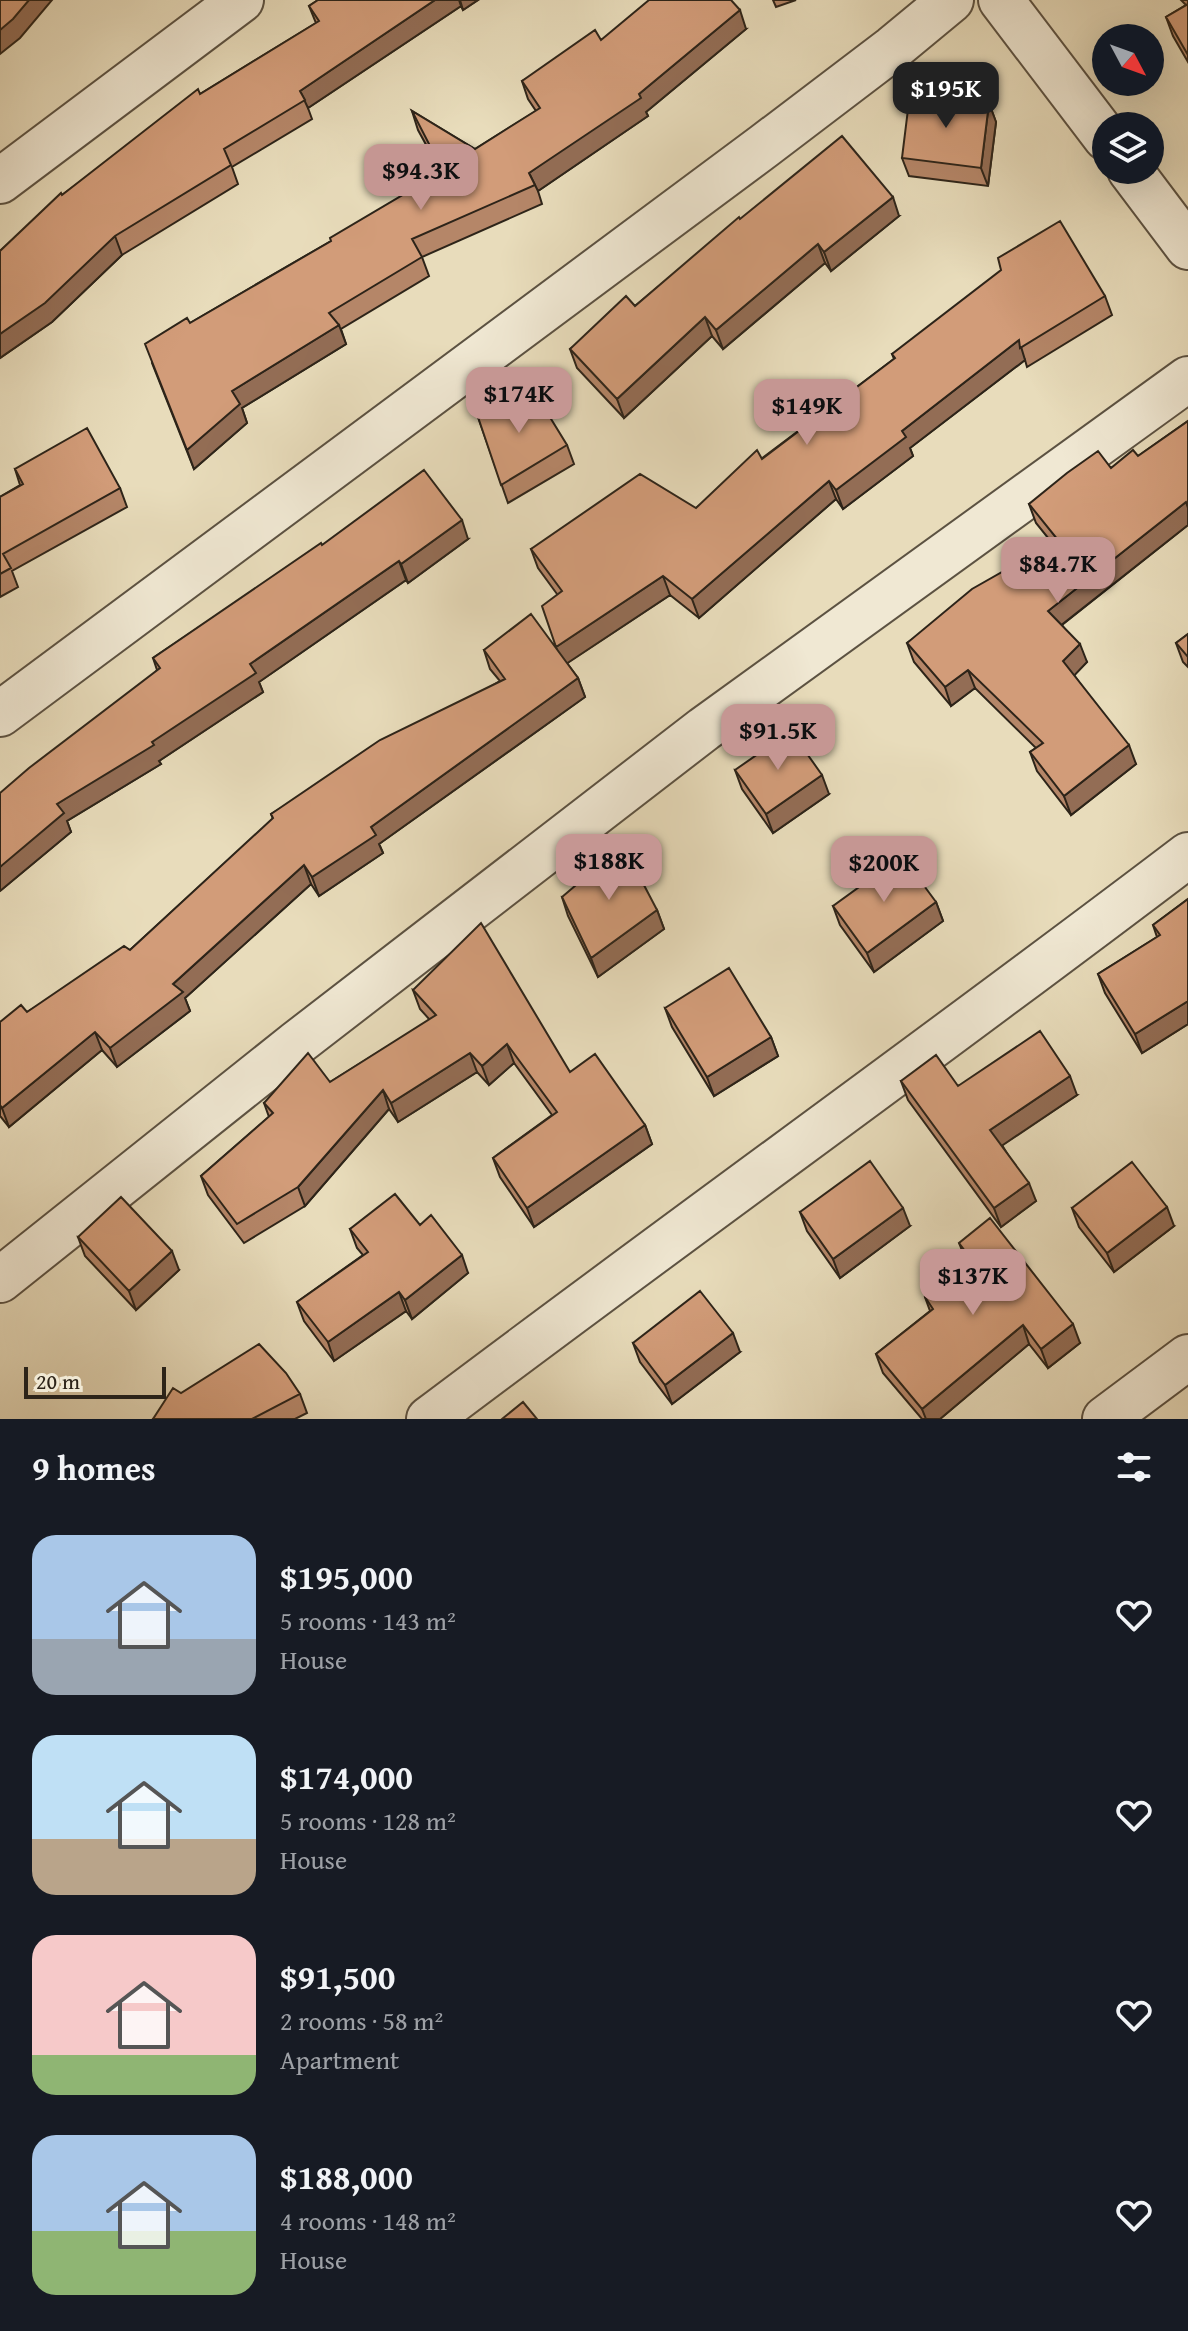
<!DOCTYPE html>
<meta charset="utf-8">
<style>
:root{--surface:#171b24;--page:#242831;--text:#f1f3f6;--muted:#9ea1a6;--accent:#c59692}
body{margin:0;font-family:"Gentium Book Plus",serif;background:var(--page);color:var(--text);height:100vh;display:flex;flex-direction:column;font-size:30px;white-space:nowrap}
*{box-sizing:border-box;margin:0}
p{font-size:26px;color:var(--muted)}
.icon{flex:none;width:44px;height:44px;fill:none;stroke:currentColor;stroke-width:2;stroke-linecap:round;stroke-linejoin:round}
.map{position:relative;height:1419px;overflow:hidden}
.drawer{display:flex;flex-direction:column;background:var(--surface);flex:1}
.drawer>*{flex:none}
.needle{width:52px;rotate:131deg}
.tools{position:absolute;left:1092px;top:24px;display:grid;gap:16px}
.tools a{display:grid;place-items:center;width:72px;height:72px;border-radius:50%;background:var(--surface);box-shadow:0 8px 32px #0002;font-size:40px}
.scale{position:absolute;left:24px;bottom:20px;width:142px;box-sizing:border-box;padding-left:8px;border:4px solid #2d2419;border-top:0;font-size:22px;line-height:28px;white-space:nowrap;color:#2d2419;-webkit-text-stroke:6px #f0e8d3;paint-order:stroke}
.price{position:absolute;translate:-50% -68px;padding:0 18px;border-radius:16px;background:var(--accent);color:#111;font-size:26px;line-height:52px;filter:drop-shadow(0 2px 4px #0008)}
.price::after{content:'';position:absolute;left:50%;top:48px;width:24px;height:18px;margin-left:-12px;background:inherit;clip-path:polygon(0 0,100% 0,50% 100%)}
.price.selected{background:#222;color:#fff}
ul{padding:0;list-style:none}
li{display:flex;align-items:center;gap:24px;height:200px;padding:0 32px}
li span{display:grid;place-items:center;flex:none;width:224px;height:160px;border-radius:24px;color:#555}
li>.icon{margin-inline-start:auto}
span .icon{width:96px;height:96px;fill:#fffc;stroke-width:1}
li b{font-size:34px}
h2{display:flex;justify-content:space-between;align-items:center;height:96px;padding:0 32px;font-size:34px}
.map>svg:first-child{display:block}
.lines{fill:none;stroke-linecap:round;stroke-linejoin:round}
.minor-casing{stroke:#5c5242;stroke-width:48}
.minor{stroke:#f0e8d3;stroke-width:44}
.wall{fill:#b58668;stroke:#2d2419;stroke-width:2}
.shaded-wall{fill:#936d55;stroke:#2d2419;stroke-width:2}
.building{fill:#d29c79;stroke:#2d2419;stroke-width:2}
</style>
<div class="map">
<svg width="1188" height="1419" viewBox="0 0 1188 1419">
<rect width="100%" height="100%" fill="#e8dcbb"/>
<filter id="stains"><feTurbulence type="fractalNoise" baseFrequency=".0025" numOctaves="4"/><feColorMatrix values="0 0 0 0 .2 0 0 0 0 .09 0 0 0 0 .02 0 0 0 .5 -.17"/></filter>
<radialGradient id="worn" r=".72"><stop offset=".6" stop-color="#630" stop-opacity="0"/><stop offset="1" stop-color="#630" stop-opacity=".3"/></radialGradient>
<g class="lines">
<defs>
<path id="minor" d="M 1001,0 L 1106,138
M 1130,170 L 1188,247
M 0,181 L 241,0
M 0,714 L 764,146 L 893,48 L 951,0
M 0,1280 L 297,1043 L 704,729 L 1188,379
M 429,1419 C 681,1229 937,1046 1188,855
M 1105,1419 L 1188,1357"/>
</defs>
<use href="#minor" class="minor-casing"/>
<use href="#minor" class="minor"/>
</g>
<path class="wall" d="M 318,0 L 478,0 L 463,10 L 461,6 L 308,108 L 312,119 L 232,167 L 238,184 L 122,255 L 52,322 L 0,358 L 0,251 L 62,195 L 200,94 L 316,23 L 309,6 Z
M 773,0 L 796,0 L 776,7 Z
M 1181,0 L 1188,0 L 1188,62 L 1173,36 L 1166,17 L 1186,5 Z
M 746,29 L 646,112 L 648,116 L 538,191 L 542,204 L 422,257 L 429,276 L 341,329 L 346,344 L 242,408 L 247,423 L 194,469 L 152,363 L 190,323 L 331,241 L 441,172 L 418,130 L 412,111 L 475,149 L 536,111 L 528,99 L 522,81 L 601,40 Z
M 989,103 L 996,122 L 988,186 L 909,176 L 902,158 Z
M 899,216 L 831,271 L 825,263 L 723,349 L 712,336 L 624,418 L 577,368 L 570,349 L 635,306 L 740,219 Z
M 1105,296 L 1112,315 L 1027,367 L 1025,360 L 910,448 L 913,456 L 843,509 L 836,499 L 699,618 L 670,595 L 567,663 L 578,678 L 585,697 L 379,844 L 383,853 L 319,896 L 311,884 L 185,998 L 190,1011 L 117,1067 L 102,1050 L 9,1127 L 0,1116 L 0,1022 L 27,1012 L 130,950 L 273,819 L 271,814 L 500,681 L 490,669 L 484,650 L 557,649 L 557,594 L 538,568 L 531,549 L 696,508 L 894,359 L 892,354 Z
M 477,414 L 567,445 L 574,464 L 508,503 Z
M 1188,421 L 1188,525 L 1062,625 L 1087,662 L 1074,675 L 1136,764 L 1071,815 L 1037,771 L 1030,752 L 1036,748 L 975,688 L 951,706 L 914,662 L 907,643 L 1053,544 L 1036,523 L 1029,504 L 1138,456 Z
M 15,469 L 120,488 L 127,507 L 12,571 L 18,587 L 0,597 L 0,497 L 20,485 Z
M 468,539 L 408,583 L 406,580 L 259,682 L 263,692 L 159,761 L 161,764 L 67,821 L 71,832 L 0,891 L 157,670 L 153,658 L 322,545 Z
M 1188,634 L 1188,667 L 1183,662 L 1176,643 Z
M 735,770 L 829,794 L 773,833 L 742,789 Z
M 562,897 L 657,910 L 664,929 L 598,977 L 568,916 Z
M 1188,899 L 1188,1024 L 1142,1053 L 1105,993 L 1098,974 L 1157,937 L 1153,925 Z
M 936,902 L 943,921 L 874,972 L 840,925 L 833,906 Z
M 413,990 L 570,1072 L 645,1125 L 652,1144 L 534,1227 L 500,1177 L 493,1158 L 552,1115 L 514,1063 L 489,1085 L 477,1072 L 398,1122 L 389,1109 L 305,1206 L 244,1243 L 208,1195 L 201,1176 L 269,1117 L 264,1103 L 330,1082 L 430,1020 L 420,1009 Z
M 665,1008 L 771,1037 L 778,1056 L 714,1096 L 672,1027 Z
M 901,1081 L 1077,1095 L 1002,1145 L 1036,1201 L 1001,1227 L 908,1100 Z
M 1072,1208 L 1174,1226 L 1114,1272 L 1079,1227 Z
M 800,1212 L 910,1226 L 840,1278 L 807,1231 Z
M 420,1225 L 468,1273 L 412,1319 L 406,1311 L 334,1361 L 304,1321 L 297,1302 L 363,1255 L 357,1248 L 350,1229 Z
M 78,1237 L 179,1270 L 136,1310 L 85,1256 Z
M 959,1243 L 1080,1343 L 1048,1368 L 1029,1344 L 940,1419 L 922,1419 L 883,1373 L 876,1354 L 930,1311 L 925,1297 L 967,1263 Z
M 633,1343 L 740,1352 L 672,1404 L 640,1362 Z
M 181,1393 L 300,1394 L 307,1413 L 295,1419 L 153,1419 Z"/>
<path class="shaded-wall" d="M 29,0 L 52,0 L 20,38 L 0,54 L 0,30 Z
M 435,0 L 459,0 L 461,6 L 308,108 L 300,91 Z
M 460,0 L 478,0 L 463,10 Z
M 740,10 L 746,29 L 646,112 L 648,116 L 538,191 L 529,173 L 639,94 Z
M 989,103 L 996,122 L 988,186 L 981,168 Z
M 893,197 L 899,216 L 831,271 L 824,252 Z
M 115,236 L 122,255 L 52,322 L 0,358 L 0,334 Z
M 818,244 L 825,263 L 723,349 L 716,330 Z
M 705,317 L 712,336 L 624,418 L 617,399 Z
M 339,325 L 346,344 L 242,408 L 247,423 L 194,469 L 187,450 L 232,391 Z
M 1019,340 L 1025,360 L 910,448 L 913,456 L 843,509 L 836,490 L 902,431 Z
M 829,481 L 836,499 L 699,618 L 692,599 Z
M 1186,502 L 1188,508 L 1188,525 L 1055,630 L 1048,611 Z
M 462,520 L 468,539 L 408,583 L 401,564 Z
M 399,561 L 406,580 L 259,682 L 263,692 L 159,761 L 161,764 L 67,821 L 71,832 L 0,891 L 0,867 L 57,804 L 152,742 L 250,664 Z
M 663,576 L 670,595 L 563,666 L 556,647 Z
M 1080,644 L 1087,662 L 1070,680 L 1063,661 Z
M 968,670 L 975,688 L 951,706 L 945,687 Z
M 578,678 L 585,697 L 379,844 L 383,853 L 319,896 L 312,877 L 371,827 Z
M 1129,745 L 1136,764 L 1071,815 L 1064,796 Z
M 822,775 L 829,794 L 773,833 L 766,814 Z
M 304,865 L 311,884 L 185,998 L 190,1011 L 117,1067 L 110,1048 L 173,984 Z
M 936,902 L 943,921 L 874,972 L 867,953 Z
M 657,910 L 664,929 L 598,977 L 591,958 Z
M 1188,1001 L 1188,1024 L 1142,1053 L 1135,1034 Z
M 95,1032 L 102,1050 L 9,1127 L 2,1108 Z
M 771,1037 L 778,1056 L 714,1096 L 707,1077 Z
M 507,1044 L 514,1063 L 489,1085 L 482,1066 Z
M 470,1053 L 477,1072 L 398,1122 L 391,1103 Z
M 1070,1076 L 1077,1095 L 997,1149 L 990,1130 Z
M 383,1090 L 389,1109 L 305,1206 L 298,1187 Z
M 645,1125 L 652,1144 L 534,1227 L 527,1208 Z
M 1029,1183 L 1036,1201 L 1001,1227 L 994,1208 Z
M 1167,1207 L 1174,1226 L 1114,1272 L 1107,1253 Z
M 903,1208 L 910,1226 L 840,1278 L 833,1259 Z
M 172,1251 L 179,1270 L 136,1310 L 129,1291 Z
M 462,1255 L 468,1273 L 412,1319 L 405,1300 Z
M 399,1292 L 406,1311 L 334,1361 L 328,1342 Z
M 1073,1324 L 1080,1343 L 1048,1368 L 1041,1349 Z
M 1023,1325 L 1029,1344 L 940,1419 L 926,1419 L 922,1409 Z
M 733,1333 L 740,1352 L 672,1404 L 665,1385 Z"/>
<path class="building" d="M 0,0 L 29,0 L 13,19 L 0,30 Z
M 318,0 L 435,0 L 300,91 L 305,100 L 224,149 L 231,165 L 115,236 L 45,303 L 0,334 L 0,251 L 61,193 L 62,195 L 198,89 L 200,94 L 319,21 L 309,6 Z
M 649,0 L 731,0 L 740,10 L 639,94 L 641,98 L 529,173 L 535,185 L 412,239 L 422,257 L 329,313 L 339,325 L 232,391 L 240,404 L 187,450 L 145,344 L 187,318 L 190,323 L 331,241 L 330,238 L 443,171 L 412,111 L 475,149 L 540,108 L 522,81 L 595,30 L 601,40 Z
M 1188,4 L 1188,55 L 1166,17 Z
M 910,93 L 989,103 L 981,168 L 902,158 Z
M 842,136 L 893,197 L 824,252 L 818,244 L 716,330 L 705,317 L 617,399 L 570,349 L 626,296 L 635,306 L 739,217 L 740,219 Z
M 1060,221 L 1105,296 L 1020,348 L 1019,340 L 902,431 L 906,437 L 836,490 L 829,481 L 692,599 L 663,576 L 556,647 L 542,606 L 562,591 L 531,549 L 640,474 L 696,508 L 757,450 L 762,459 L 895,358 L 892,354 L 1001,270 L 998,258 Z
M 532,388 L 567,445 L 501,485 L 477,414 Z
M 1188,421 L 1188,505 L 1186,502 L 1048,611 L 1080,644 L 1063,661 L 1129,745 L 1064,796 L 1030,752 L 1043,743 L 968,670 L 945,687 L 907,643 L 972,589 L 1058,540 L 1029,504 L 1067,473 L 1098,451 L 1111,468 L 1133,450 L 1138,456 Z
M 87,428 L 120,488 L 3,554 L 11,568 L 0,574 L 0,497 L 23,484 L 15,469 Z
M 424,470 L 462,520 L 401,564 L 399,561 L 250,664 L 256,673 L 152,742 L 154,745 L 57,804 L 64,813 L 0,867 L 0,793 L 29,768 L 160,668 L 153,658 L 321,543 L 322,545 Z
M 531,614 L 578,678 L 371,827 L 376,835 L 312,877 L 304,865 L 173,984 L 183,992 L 110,1048 L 95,1032 L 2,1108 L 0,1105 L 0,1022 L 21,1005 L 27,1012 L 124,946 L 130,950 L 273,818 L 271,814 L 380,740 L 505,679 L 484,650 Z
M 1188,634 L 1188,657 L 1176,643 Z
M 791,731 L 822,775 L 766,814 L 735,770 Z
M 623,845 L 657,910 L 591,958 L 562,897 Z
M 902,856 L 936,902 L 867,953 L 833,906 Z
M 1188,899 L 1188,1001 L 1135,1034 L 1098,974 L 1160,935 L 1153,925 Z
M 481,923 L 570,1072 L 595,1054 L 645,1125 L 527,1208 L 493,1158 L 557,1112 L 507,1044 L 482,1066 L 470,1053 L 391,1103 L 383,1090 L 298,1187 L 237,1224 L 201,1176 L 273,1113 L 264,1103 L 308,1053 L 330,1082 L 436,1015 L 413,990 Z
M 729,968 L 771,1037 L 707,1077 L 665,1008 Z
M 1040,1031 L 1070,1076 L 990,1130 L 1029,1183 L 994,1208 L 901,1081 L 936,1055 L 958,1086 Z
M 870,1161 L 903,1208 L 833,1259 L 800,1212 Z
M 1132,1162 L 1167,1207 L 1107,1253 L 1072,1208 Z
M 395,1194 L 420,1225 L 431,1215 L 462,1255 L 405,1300 L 399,1292 L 328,1342 L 297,1302 L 368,1252 L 350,1229 Z
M 121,1197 L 172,1251 L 129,1291 L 78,1237 Z
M 990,1218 L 1073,1324 L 1041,1349 L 1023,1325 L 922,1409 L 876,1354 L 933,1309 L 925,1297 L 971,1259 L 959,1243 Z
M 700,1291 L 733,1333 L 665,1385 L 633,1343 Z
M 259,1344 L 286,1373 L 300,1394 L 252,1419 L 153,1419 L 173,1388 L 181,1393 Z
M 523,1402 L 537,1419 L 502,1419 Z"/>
<rect width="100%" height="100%" filter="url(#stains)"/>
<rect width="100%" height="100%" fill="url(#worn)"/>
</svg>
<div class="tools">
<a><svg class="needle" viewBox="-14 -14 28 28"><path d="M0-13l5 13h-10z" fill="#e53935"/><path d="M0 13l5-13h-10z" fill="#9ea1a6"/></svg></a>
<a><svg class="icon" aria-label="layers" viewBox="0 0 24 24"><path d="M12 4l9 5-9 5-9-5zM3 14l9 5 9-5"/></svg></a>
</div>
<div class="scale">20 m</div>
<b class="price selected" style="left:946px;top:130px">$195K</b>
<b class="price" style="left:421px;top:212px">$94.3K</b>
<b class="price" style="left:519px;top:435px">$174K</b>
<b class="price" style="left:807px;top:447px">$149K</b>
<b class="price" style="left:1058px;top:605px">$84.7K</b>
<b class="price" style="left:778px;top:772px">$91.5K</b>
<b class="price" style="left:609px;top:902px">$188K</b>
<b class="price" style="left:884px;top:904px">$200K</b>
<b class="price" style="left:973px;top:1317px">$137K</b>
</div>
<section class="drawer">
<h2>9 homes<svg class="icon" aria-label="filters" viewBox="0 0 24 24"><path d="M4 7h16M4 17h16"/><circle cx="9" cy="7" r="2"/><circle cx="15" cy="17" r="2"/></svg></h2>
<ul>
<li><span style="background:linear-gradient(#a9c7e8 65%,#9aa5b1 0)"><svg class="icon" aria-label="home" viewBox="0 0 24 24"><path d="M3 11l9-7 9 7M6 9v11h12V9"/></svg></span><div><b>$195,000</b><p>5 rooms · 143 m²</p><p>House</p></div><svg class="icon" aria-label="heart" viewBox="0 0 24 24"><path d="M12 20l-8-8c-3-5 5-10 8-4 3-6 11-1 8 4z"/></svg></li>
<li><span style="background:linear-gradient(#bfe0f5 65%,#b9a48a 0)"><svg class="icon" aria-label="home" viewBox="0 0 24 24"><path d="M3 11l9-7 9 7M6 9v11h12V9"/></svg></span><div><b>$174,000</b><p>5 rooms · 128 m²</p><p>House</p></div><svg class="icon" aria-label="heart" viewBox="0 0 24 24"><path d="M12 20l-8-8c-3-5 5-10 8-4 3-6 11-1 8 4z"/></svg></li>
<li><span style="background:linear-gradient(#f6c9c9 75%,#8fb573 0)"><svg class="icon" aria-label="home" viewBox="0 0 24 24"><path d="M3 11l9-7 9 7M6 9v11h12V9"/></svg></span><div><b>$91,500</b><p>2 rooms · 58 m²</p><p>Apartment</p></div><svg class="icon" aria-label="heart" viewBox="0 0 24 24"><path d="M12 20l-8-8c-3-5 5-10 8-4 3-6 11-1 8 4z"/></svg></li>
<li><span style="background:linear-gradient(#a9c7e8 60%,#8fb573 0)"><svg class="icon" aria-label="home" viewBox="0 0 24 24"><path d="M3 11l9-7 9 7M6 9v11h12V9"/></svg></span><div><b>$188,000</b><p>4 rooms · 148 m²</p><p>House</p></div><svg class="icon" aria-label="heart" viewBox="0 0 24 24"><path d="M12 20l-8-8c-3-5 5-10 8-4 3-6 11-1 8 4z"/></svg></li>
</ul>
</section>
